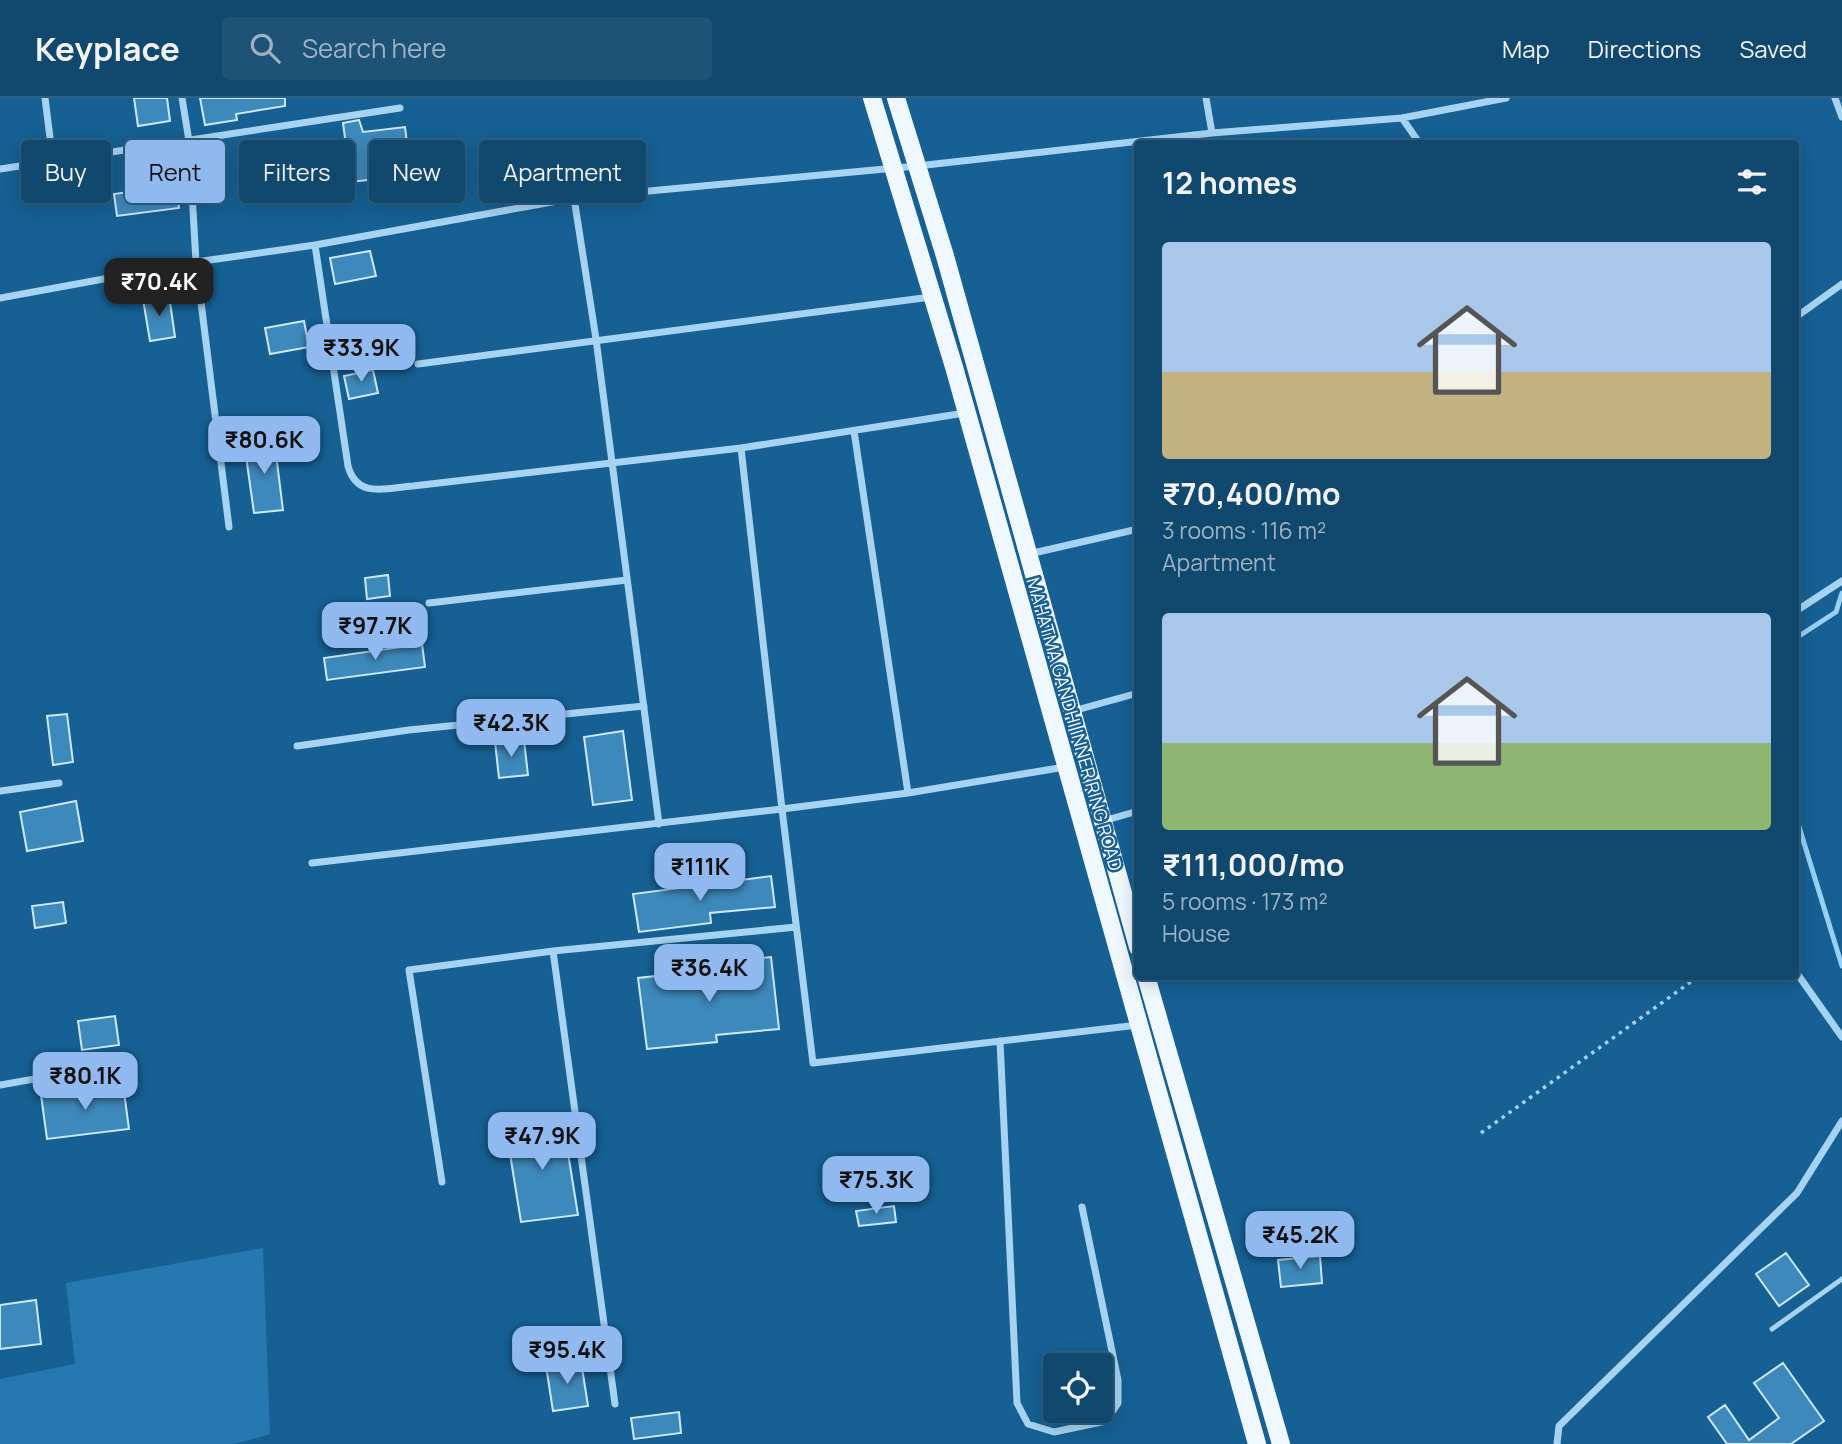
<!DOCTYPE html>
<meta charset="utf-8">
<style>
:root{--surface:#10486e;--page:#1e5276;--text:#f1f3f6;--muted:#9cb2c2;--line:#306081;--accent:#90b9f0}
body{margin:0;font-family:Manrope,sans-serif;background:var(--page);color:var(--text);height:100vh;display:flex;flex-direction:column;font-size:26px;white-space:nowrap}
*{box-sizing:border-box;margin:0}
p{font-size:23px;color:var(--muted)}
.icon{flex:none;width:38px;height:38px;fill:none;stroke:currentColor;stroke-width:2;stroke-linecap:round;stroke-linejoin:round}
.map{position:relative;flex:1;overflow:hidden}
.sheet{position:absolute;left:1134px;top:42px;width:665px;height:840px;display:flex;flex-direction:column;background:var(--surface);border-radius:7px;box-shadow:0 4px 18px #0003,0 0 0 2px var(--line)}
.sheet>*{flex:none}
.top-card{position:absolute;left:21px;top:42px;width:665px;height:63px;display:flex;gap:14px}
.controls{position:absolute;left:1043px;top:1255px;display:grid;gap:14px}
.controls a{display:grid;place-items:center;width:70px;height:70px;border-radius:7px;background:var(--surface);box-shadow:0 4px 18px #0003,0 0 0 2px var(--line);font-size:35px}
.price{position:absolute;translate:-50% -60px;padding:0 16px;border-radius:14px;background:var(--accent);color:#111;font-size:23px;line-height:46px;filter:drop-shadow(0 2px 4px #0008)}
.price::after{content:'';position:absolute;left:50%;top:42px;width:21px;height:16px;margin-left:-10px;background:inherit;clip-path:polygon(0 0,100% 0,50% 100%)}
.price.current{background:#222;color:#fff}
ul{padding:0;list-style:none}
li{display:grid;align-content:center;gap:14px;height:371px;padding:0 28px}
li span{display:grid;place-items:center;height:217px;border-radius:7px;color:#555}
li>.icon{margin-inline-start:auto}
span .icon{width:126px;height:126px;fill:#fffc;stroke-width:1}
li b{font-size:30px}
h2{display:flex;justify-content:space-between;align-items:center;height:84px;padding:0 28px;font-size:30px}
.pill{padding:0 24px;border-radius:7px;background:var(--surface);box-shadow:0 4px 18px #0003,0 0 0 2px var(--line);font-size:24px;line-height:63px}
.pill.current{background:var(--accent);color:#111}
header{display:flex;align-items:center;gap:42px;box-sizing:border-box;height:98px;padding:0 35px;background:var(--surface);border-bottom:2px solid var(--line)}
header strong{font-size:33px}
nav{display:flex;gap:38px;margin-inline-start:auto;font-size:24px}
.search{width:490px;height:63px;background:var(--page);display:flex;align-items:center;gap:18px;box-sizing:border-box;padding:0 24px;border-radius:7px;color:var(--muted);font-size:26px}
.map>svg:first-child{display:block}
.green{fill:#2579b0}
.lines{fill:none;stroke-linecap:round;stroke-linejoin:round}
.stream{stroke:#97d0f4;stroke-width:5}
.building{fill:#3e89bb;stroke:#cce9fc;stroke-width:2}
.path{stroke:#a5d3f1;stroke-width:3.5;stroke-dasharray:3.5 5;stroke-linecap:butt}
.service{stroke:#a5d3f1;stroke-width:5}
.minor{stroke:#a5d3f1;stroke-width:7}
.primary{stroke:#eff8ff;stroke-width:18}
.labels{text-anchor:middle;dominant-baseline:central;stroke-width:5;stroke-linejoin:round;paint-order:stroke}
.street-label{font-size:18px;fill:#fff;stroke:#166093}
</style>
<header>
<strong>Keyplace</strong>
<div class="search"><svg class="icon" aria-label="search" viewBox="0 0 24 24"><circle cx="10" cy="10" r="6"/><path d="M15 15l6 6"/></svg>Search here</div>
<nav><a>Map</a><a>Directions</a><a>Saved</a></nav>
</header>
<div class="map">
<svg width="1842" height="1346" viewBox="0 0 1842 1346">
<rect width="100%" height="100%" fill="#166093"/>
<path class="green" d="M 263,1150 L 270,1336 L 235,1346 L 0,1346 L 0,1281 L 75,1266 L 66,1185 Z"/>
<g class="lines">
<path class="stream" d="M 1796,540 L 1836,514 L 1842,495
M 1796,719 L 1842,868"/>
</g>
<path class="building" d="M 134,0 L 167,0 L 170,23 L 138,28 Z
M 200,0 L 285,0 L 285,8 L 236,16 L 237,22 L 205,27 Z
M 359,22 L 363,34 L 405,29 L 411,77 L 351,84 L 343,25 Z
M 283,63 L 286,90 L 244,90 L 242,68 Z
M 176,87 L 179,110 L 117,118 L 114,96 Z
M 370,153 L 376,178 L 335,186 L 330,160 Z
M 169,197 L 175,239 L 150,243 L 143,201 Z
M 304,223 L 309,249 L 270,256 L 265,230 Z
M 373,272 L 378,295 L 349,301 L 344,278 Z
M 274,340 L 283,412 L 254,415 L 244,344 Z
M 388,477 L 390,498 L 367,501 L 365,480 Z
M 422,546 L 425,569 L 327,582 L 324,560 Z
M 67,616 L 73,664 L 53,667 L 47,618 Z
M 623,633 L 632,702 L 593,707 L 584,639 Z
M 524,642 L 528,677 L 499,680 L 495,644 Z
M 76,703 L 83,743 L 27,753 L 20,714 Z
M 771,778 L 775,809 L 710,815 L 711,825 L 639,834 L 633,796 Z
M 63,804 L 66,825 L 35,830 L 32,808 Z
M 771,859 L 779,931 L 716,937 L 717,944 L 647,951 L 638,880 L 730,870 L 729,864 Z
M 115,918 L 119,947 L 82,952 L 78,923 Z
M 123,986 L 129,1031 L 47,1041 L 41,997 Z
M 563,1024 L 578,1117 L 521,1124 L 506,1031 Z
M 894,1108 L 896,1124 L 859,1128 L 856,1113 Z
M 1786,1155 L 1809,1187 L 1779,1208 L 1756,1176 Z
M 1320,1158 L 1322,1185 L 1281,1189 L 1278,1162 Z
M 36,1202 L 41,1246 L 0,1251 L 0,1207 Z
M 581,1263 L 588,1308 L 553,1313 L 546,1268 Z
M 1783,1265 L 1824,1323 L 1791,1346 L 1727,1346 L 1708,1319 L 1725,1307 L 1749,1342 L 1779,1320 L 1754,1285 Z
M 679,1314 L 681,1335 L 634,1341 L 631,1320 Z"/>
<g class="lines">
<path class="path" d="M 1481,1035 L 1699,878"/>
<path class="service" d="M 1772,1231 L 1842,1181"/>
<path class="minor" d="M 45,0 L 53,63
M 182,0 L 189,43 L 196,164 L 229,429
M 1206,0 L 1212,35
M 1835,0 L 1842,19
M 1402,20 L 1420,46
M 0,71 L 400,10
M 574,100 L 596,241 L 659,726
M 0,200 L 196,164 L 315,147 L 574,100 L 917,68 L 1212,35 L 1402,20 L 1506,0
M 1796,219 L 1842,186
M 418,266 L 931,199
M 854,333 L 908,695
M 741,350 L 965,315
M 1029,456 L 1138,431
M 429,505 L 627,482
M 1796,513 L 1842,483
M 1073,613 L 1138,595
M 297,648 L 409,632 L 644,608
M 1065,669 L 908,695 L 782,711 L 813,965 L 1138,927
M 0,693 L 59,685
M 1103,723 L 1138,713
M 312,765 L 782,711 L 741,350 L 413,388 C 386,390 357,401 348,368 L 315,147
M 1796,874 L 1842,939
M 1000,943 L 1017,1305 L 1028,1326 L 1054,1334 L 1106,1323 L 1118,1305 L 1118,1282 L 1082,1109
M 0,987 L 119,966
M 442,1084 L 409,872 L 553,853
M 615,1306 L 553,853 L 796,829
M 1557,1346 L 1559,1328 L 1797,1095 L 1842,1023"/>
<path class="primary" d="M 872,0 L 954,269 L 1257,1346
M 896,0 L 945,158 L 1138,849
M 1146,878 L 1281,1346"/>
</g>
<g class="labels">
<g class="street-label">
<text transform="translate(1075 626) rotate(74)">MAHATMA GANDHI INNER RING ROAD</text>
</g>
</g>
</svg>
<div class="controls">
<a><svg class="icon" aria-label="locate" viewBox="0 0 24 24"><circle cx="12" cy="12" r="6"/><path d="M12 2v4M12 18v4M2 12h4M18 12h4"/></svg></a>
</div>
<b class="price current" style="left:159px;top:220px">₹70.4K</b>
<b class="price" style="left:361px;top:286px">₹33.9K</b>
<b class="price" style="left:264px;top:378px">₹80.6K</b>
<b class="price" style="left:375px;top:564px">₹97.7K</b>
<b class="price" style="left:511px;top:661px">₹42.3K</b>
<b class="price" style="left:700px;top:805px">₹111K</b>
<b class="price" style="left:709px;top:906px">₹36.4K</b>
<b class="price" style="left:85px;top:1014px">₹80.1K</b>
<b class="price" style="left:542px;top:1074px">₹47.9K</b>
<b class="price" style="left:876px;top:1118px">₹75.3K</b>
<b class="price" style="left:1300px;top:1173px">₹45.2K</b>
<b class="price" style="left:567px;top:1288px">₹95.4K</b>
<div class="top-card">
<a class="pill">Buy</a>
<a class="pill current">Rent</a>
<a class="pill">Filters</a>
<a class="pill">New</a>
<a class="pill">Apartment</a>
</div>
<section class="sheet">
<h2>12 homes<svg class="icon" aria-label="filters" viewBox="0 0 24 24"><path d="M4 7h16M4 17h16"/><circle cx="9" cy="7" r="2"/><circle cx="15" cy="17" r="2"/></svg></h2>
<ul>
<li><span style="background:linear-gradient(#a9c7e8 60%,#c2b280 0)"><svg class="icon" aria-label="home" viewBox="0 0 24 24"><path d="M3 11l9-7 9 7M6 9v11h12V9"/></svg></span><div><b>₹70,400/mo</b><p>3 rooms · 116 m²</p><p>Apartment</p></div></li>
<li><span style="background:linear-gradient(#a9c7e8 60%,#8fb573 0)"><svg class="icon" aria-label="home" viewBox="0 0 24 24"><path d="M3 11l9-7 9 7M6 9v11h12V9"/></svg></span><div><b>₹111,000/mo</b><p>5 rooms · 173 m²</p><p>House</p></div></li>
</ul>
</section>
</div>
